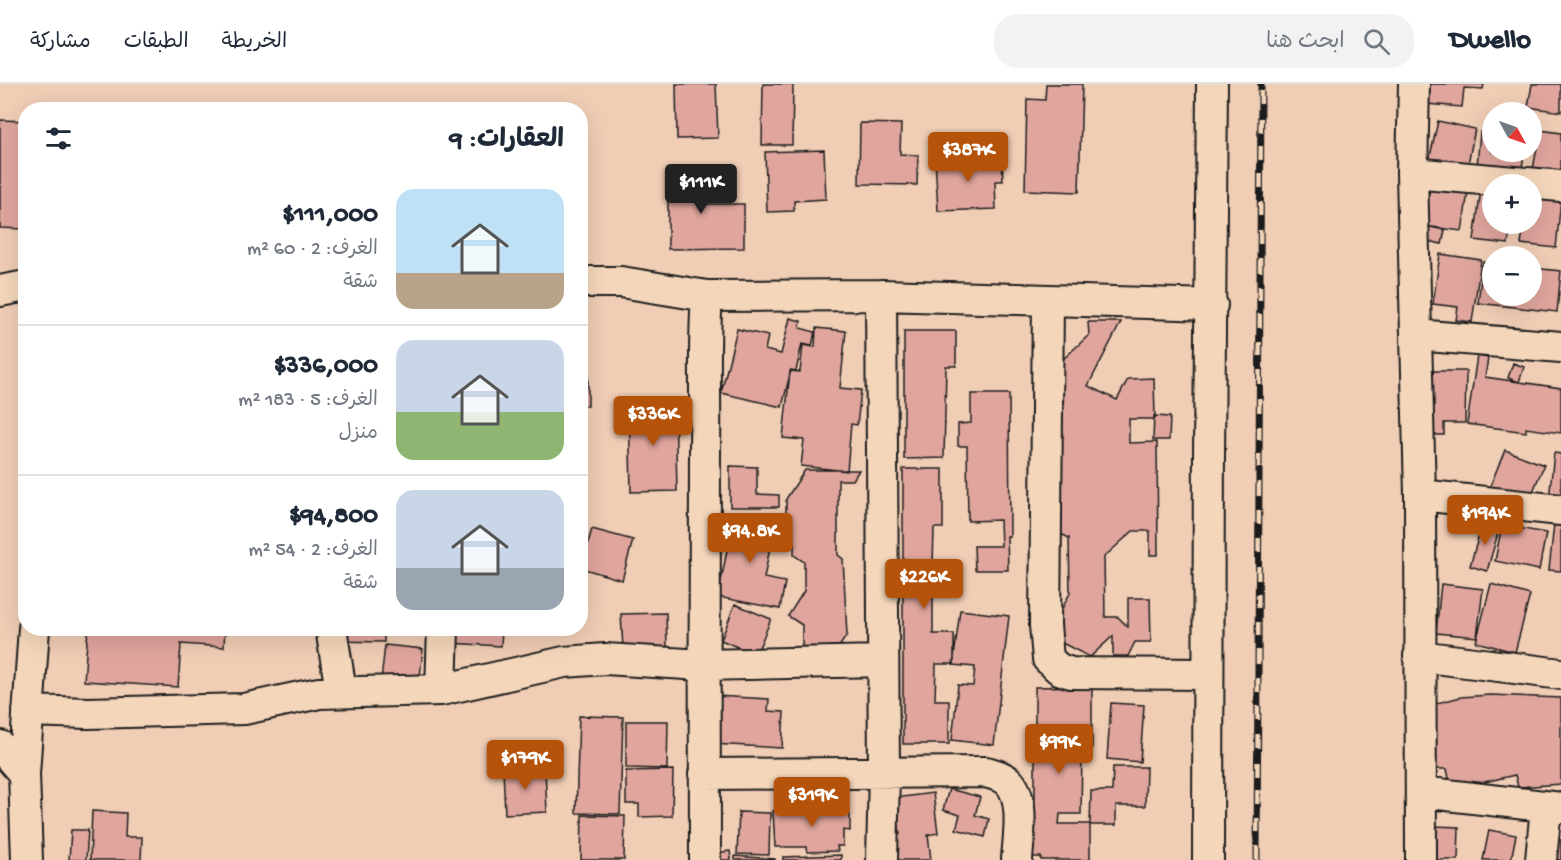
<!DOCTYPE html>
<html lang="ar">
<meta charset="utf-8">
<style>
:root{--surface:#fff;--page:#f2f2f3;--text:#1f2937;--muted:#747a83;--line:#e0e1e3;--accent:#b45309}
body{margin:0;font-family:"Gochi Hand","Playpen Sans Arabic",sans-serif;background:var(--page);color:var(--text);direction:rtl;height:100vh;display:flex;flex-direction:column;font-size:22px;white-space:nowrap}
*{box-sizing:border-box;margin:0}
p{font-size:20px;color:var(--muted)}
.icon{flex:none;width:33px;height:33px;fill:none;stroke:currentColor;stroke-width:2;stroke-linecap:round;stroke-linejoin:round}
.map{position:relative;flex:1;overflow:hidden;direction:ltr}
.drawer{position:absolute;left:18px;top:18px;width:570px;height:534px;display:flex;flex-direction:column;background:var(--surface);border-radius:24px;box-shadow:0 6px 24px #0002;direction:rtl}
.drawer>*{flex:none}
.needle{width:39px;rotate:130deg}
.buttons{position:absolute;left:1482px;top:18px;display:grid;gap:12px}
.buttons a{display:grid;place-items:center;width:60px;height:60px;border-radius:50%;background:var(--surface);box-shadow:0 6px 24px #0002;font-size:30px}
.price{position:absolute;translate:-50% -51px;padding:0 14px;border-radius:6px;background:var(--accent);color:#fff;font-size:20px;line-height:39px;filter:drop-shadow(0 2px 3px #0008)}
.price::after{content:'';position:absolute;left:50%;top:36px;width:18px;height:14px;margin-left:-9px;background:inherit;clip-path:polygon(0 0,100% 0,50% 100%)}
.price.current{background:#222;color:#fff}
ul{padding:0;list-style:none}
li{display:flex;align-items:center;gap:18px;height:150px;padding:0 24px}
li+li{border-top:2px solid var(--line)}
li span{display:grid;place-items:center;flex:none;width:168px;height:120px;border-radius:18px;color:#555}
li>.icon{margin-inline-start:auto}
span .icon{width:72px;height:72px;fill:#fffc;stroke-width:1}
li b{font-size:26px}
h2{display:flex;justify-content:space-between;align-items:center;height:72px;padding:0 24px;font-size:26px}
header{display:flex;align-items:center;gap:36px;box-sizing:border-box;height:84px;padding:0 30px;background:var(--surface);border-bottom:2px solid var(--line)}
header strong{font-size:28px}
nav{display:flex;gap:33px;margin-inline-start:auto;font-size:21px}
.search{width:420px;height:54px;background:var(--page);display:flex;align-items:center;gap:15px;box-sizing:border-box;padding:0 21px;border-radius:24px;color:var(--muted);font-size:22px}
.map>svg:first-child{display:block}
.building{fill:#e0a69e;stroke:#1c1c1c;stroke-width:1.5}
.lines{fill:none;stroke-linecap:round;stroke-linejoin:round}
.minor-casing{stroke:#1c1c1c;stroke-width:34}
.minor{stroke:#f4d7bb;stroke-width:30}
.rail-casing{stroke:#1c1c1c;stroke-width:7}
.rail{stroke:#f4d7bb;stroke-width:4.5;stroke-dasharray:14;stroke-linecap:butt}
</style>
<header>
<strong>Dwello</strong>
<div class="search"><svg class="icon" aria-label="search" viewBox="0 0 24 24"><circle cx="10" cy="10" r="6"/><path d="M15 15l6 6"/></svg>ابحث هنا</div>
<nav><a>الخريطة</a><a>الطبقات</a><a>مشاركة</a></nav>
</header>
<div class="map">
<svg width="1561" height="776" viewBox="0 0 1561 776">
<rect width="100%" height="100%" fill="#f0cdb5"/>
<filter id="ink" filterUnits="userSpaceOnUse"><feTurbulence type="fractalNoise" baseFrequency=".0167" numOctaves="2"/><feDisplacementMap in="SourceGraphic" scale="12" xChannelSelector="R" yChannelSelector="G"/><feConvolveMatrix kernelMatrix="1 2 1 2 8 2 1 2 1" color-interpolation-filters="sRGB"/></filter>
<g filter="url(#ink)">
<path class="building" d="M 676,0 L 716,0 L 718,54 L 677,55 Z
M 763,0 L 793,0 L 792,61 L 762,61 Z
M 1046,0 L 1082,0 L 1079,108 L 1025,106 L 1027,15 L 1045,16 Z
M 1427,0 L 1484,0 L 1483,5 L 1464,4 L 1462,23 L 1426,20 Z
M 1532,0 L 1561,0 L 1561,28 L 1528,23 Z
M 0,36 L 26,37 L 26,145 L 0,144 Z
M 1438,37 L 1475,45 L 1467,85 L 1429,77 Z
M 860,39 L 901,40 L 900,70 L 918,71 L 917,101 L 859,100 Z
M 1540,46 L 1561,49 L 1561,95 L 1532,91 Z
M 1480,48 L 1492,49 L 1492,68 L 1524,68 L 1522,85 L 1477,82 Z
M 824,66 L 826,115 L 794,117 L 794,127 L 767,128 L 765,68 Z
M 1002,72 L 1003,97 L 995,97 L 996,125 L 938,127 L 935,75 Z
M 668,85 L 708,85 L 708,120 L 744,120 L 744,164 L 668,165 Z
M 1430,102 L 1468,108 L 1462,147 L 1424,142 Z
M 1481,105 L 1492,106 L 1492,140 L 1511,140 L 1508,160 L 1474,156 Z
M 1532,111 L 1561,115 L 1556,164 L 1521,160 L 1524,140 L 1532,140 Z
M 1425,142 L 1445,146 L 1442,160 L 1422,156 Z
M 1440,170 L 1481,176 L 1472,238 L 1456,236 L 1458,223 L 1433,220 Z
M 1483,178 L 1492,179 L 1492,212 L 1532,212 L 1532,184 L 1561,187 L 1557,228 L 1478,219 Z
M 790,234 L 801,237 L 800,244 L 815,248 L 812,262 L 802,260 L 796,287 L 791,286 L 782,323 L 721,309 L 737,245 L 768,252 L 765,266 L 781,270 Z
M 1088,238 L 1121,238 L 1088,302 L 1117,316 L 1128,295 L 1154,294 L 1155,335 L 1129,335 L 1129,359 L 1157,358 L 1158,471 L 1150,471 L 1150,447 L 1133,447 L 1104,473 L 1105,533 L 1118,533 L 1128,543 L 1128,514 L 1150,514 L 1151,558 L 1135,558 L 1128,572 L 1113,572 L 1113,552 L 1090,573 L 1048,552 L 1070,509 L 1069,454 L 1061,450 L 1060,278 L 1089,251 Z
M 816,244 L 846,247 L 840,304 L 861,306 L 857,341 L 851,340 L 847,387 L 801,382 L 804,356 L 783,354 L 790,287 L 800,288 L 803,261 L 815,263 Z
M 904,247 L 956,247 L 956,282 L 946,282 L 944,374 L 904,375 Z
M 1477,272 L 1488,274 L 1485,293 L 1561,304 L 1561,349 L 1526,344 L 1526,348 L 1467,340 Z
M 580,273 L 588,273 L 588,322 L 580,322 Z
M 1513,279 L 1524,283 L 1519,298 L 1508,294 Z
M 1431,287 L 1466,287 L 1465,339 L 1444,339 L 1444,351 L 1431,351 Z
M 971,310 L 1009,310 L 1010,452 L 1007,452 L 1008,486 L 975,486 L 974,462 L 1001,462 L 1000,436 L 968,437 L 967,362 L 958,362 L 958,340 L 971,339 Z
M 675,318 L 677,407 L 631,408 L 629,319 Z
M 1154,332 L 1170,333 L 1169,356 L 1153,356 Z
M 1505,366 L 1544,381 L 1529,417 L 1490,402 Z
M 1554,369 L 1561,370 L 1561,417 L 1549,416 Z
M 730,382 L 757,383 L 757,410 L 779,411 L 779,423 L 730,423 Z
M 903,385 L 943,385 L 943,444 L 934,444 L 933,482 L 955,482 L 954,509 L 933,509 L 933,550 L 954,550 L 954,580 L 936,580 L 935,616 L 949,616 L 949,660 L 903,660 Z
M 805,386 L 859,386 L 853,396 L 838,396 L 838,471 L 843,475 L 847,551 L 835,569 L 802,566 L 802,541 L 788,532 L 804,507 L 804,478 L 794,471 L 794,456 L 786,451 L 786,415 Z
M 734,430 L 775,438 L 764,494 L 785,498 L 780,525 L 718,513 Z
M 1483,437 L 1500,442 L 1487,487 L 1470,482 Z
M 1554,440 L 1561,441 L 1561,487 L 1549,486 Z
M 1502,441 L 1546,449 L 1539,486 L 1495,477 Z
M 592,445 L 633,456 L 622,496 L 581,484 Z
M 1441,500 L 1483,505 L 1477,553 L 1436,549 Z
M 1491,500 L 1530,511 L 1515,568 L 1476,558 Z
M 735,520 L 771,535 L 756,571 L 721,556 Z
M 960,526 L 1009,532 L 994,661 L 952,656 L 958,601 L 973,602 L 975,583 L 953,581 Z
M 666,529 L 667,563 L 623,565 L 621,530 Z
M 88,544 L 225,544 L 224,563 L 181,560 L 178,603 L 84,597 Z
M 334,544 L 384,544 L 384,558 L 334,557 Z
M 450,544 L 502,544 L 501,562 L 449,559 Z
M 385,561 L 423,565 L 419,601 L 381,597 Z
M 1092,602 L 1092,666 L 1082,666 L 1081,730 L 1060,730 L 1059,740 L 1090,740 L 1090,776 L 1041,776 L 1041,773 L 1021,773 L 1021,719 L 1035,720 L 1035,603 Z
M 1490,611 L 1561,614 L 1561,700 L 1518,703 L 1515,691 L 1476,700 L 1450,699 L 1447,685 L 1437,685 L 1432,662 L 1433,620 L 1461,613 Z
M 715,612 L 769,615 L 768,627 L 784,628 L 782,664 L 712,660 Z
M 1111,619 L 1144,621 L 1140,678 L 1107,675 Z
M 579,632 L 623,633 L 620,730 L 576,729 Z
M 626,637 L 668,637 L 667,685 L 626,684 Z
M 1113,683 L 1146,683 L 1145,722 L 1116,722 L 1116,741 L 1090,741 L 1091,707 L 1112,707 Z
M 545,684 L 547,728 L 505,730 L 503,685 Z
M 673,686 L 672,732 L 639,733 L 639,720 L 626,720 L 626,687 Z
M 949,705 L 980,713 L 975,731 L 989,735 L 985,753 L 956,745 L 960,731 L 943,726 Z
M 933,709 L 938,749 L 928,751 L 931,776 L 878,776 L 875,753 L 900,750 L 895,714 Z
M 837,719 L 850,731 L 850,747 L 843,746 L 843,762 L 837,762 L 838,767 L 807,768 L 806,763 L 775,763 L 773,727 L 786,721 L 788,729 L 815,726 L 816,732 L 820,731 L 820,721 Z
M 92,727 L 126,729 L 125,753 L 142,753 L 141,776 L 90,776 Z
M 739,728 L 770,729 L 769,771 L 737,770 Z
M 582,731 L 625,732 L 624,776 L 581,776 Z
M 1432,742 L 1459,743 L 1458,776 L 1431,776 Z
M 71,746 L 88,746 L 86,776 L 69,776 Z
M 1489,746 L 1516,751 L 1511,776 L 1483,776 Z
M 1558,755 L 1561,756 L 1561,776 L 1554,776 Z
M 730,767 L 731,776 L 716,776 L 715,769 Z
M 841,771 L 841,776 L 783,776 L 783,773 Z
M 735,772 L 775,775 L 775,776 L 735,776 Z"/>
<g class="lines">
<defs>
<path id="minor" d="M 1414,0 L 1412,89 L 1420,411 L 1421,776
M 1412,89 L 1561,102
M 580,198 L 621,198 L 707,212 L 881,211 L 1212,221
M 0,207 L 26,202
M 881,211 L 884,688 L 882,776
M 1048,217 L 1045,541 L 1048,575 L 1059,585 L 1071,589 L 1207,590
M 1416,251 L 1561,263
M 1420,411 L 1561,426
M 331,544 L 341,607
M 1419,572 L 1561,590
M 441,606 L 443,544
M 28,627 L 88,629 L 244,625 L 319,609 L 441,606 L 564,578 L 605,575 L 703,581 L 882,577
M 0,662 L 24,690
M 704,690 L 986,688 C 993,690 1002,692 1008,697 C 1026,714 1018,755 1017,776
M 1421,708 L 1561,724
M 27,776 L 24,690 L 34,544
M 705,776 C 705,639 704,503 705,366 C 706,315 703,263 707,212
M 1208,776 C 1207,517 1210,259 1212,0
M 1541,776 L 1546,723"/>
</defs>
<use href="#minor" class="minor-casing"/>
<use href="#minor" class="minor"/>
<defs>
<path id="rail" d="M 1257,776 L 1261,0"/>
</defs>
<use href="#rail" class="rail-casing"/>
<use href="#rail" class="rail"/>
</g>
</g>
</svg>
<div class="buttons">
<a><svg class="needle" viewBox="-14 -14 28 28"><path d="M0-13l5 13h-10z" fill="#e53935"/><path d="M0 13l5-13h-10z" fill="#747a83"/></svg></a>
<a>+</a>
<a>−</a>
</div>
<b class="price" style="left:968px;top:99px">$387K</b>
<b class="price current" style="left:701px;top:131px">$111K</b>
<b class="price" style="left:653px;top:363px">$336K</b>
<b class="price" style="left:1485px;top:462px">$194K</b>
<b class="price" style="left:750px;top:480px">$94.8K</b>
<b class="price" style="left:924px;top:526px">$226K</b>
<b class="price" style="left:1059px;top:691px">$99K</b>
<b class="price" style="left:525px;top:707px">$179K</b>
<b class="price" style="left:812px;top:744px">$319K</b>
<section class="drawer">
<h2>العقارات: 9<svg class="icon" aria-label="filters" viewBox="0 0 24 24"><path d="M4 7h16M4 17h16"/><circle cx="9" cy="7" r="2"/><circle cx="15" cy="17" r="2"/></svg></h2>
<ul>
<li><span style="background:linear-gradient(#bfe0f5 70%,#b9a48a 0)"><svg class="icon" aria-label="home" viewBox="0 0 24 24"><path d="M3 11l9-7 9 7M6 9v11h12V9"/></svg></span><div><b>$111,000</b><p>الغرف: 2 · 60 m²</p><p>شقة</p></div></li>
<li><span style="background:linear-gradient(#c9d6e8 60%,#8fb573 0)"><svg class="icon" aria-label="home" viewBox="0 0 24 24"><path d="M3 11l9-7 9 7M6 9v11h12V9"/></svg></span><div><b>$336,000</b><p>الغرف: 5 · 183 m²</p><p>منزل</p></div></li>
<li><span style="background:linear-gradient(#c9d6e8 65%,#9aa5b1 0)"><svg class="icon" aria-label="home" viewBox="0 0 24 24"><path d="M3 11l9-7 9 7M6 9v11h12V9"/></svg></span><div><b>$94,800</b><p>الغرف: 2 · 54 m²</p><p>شقة</p></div></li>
</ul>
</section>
</div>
